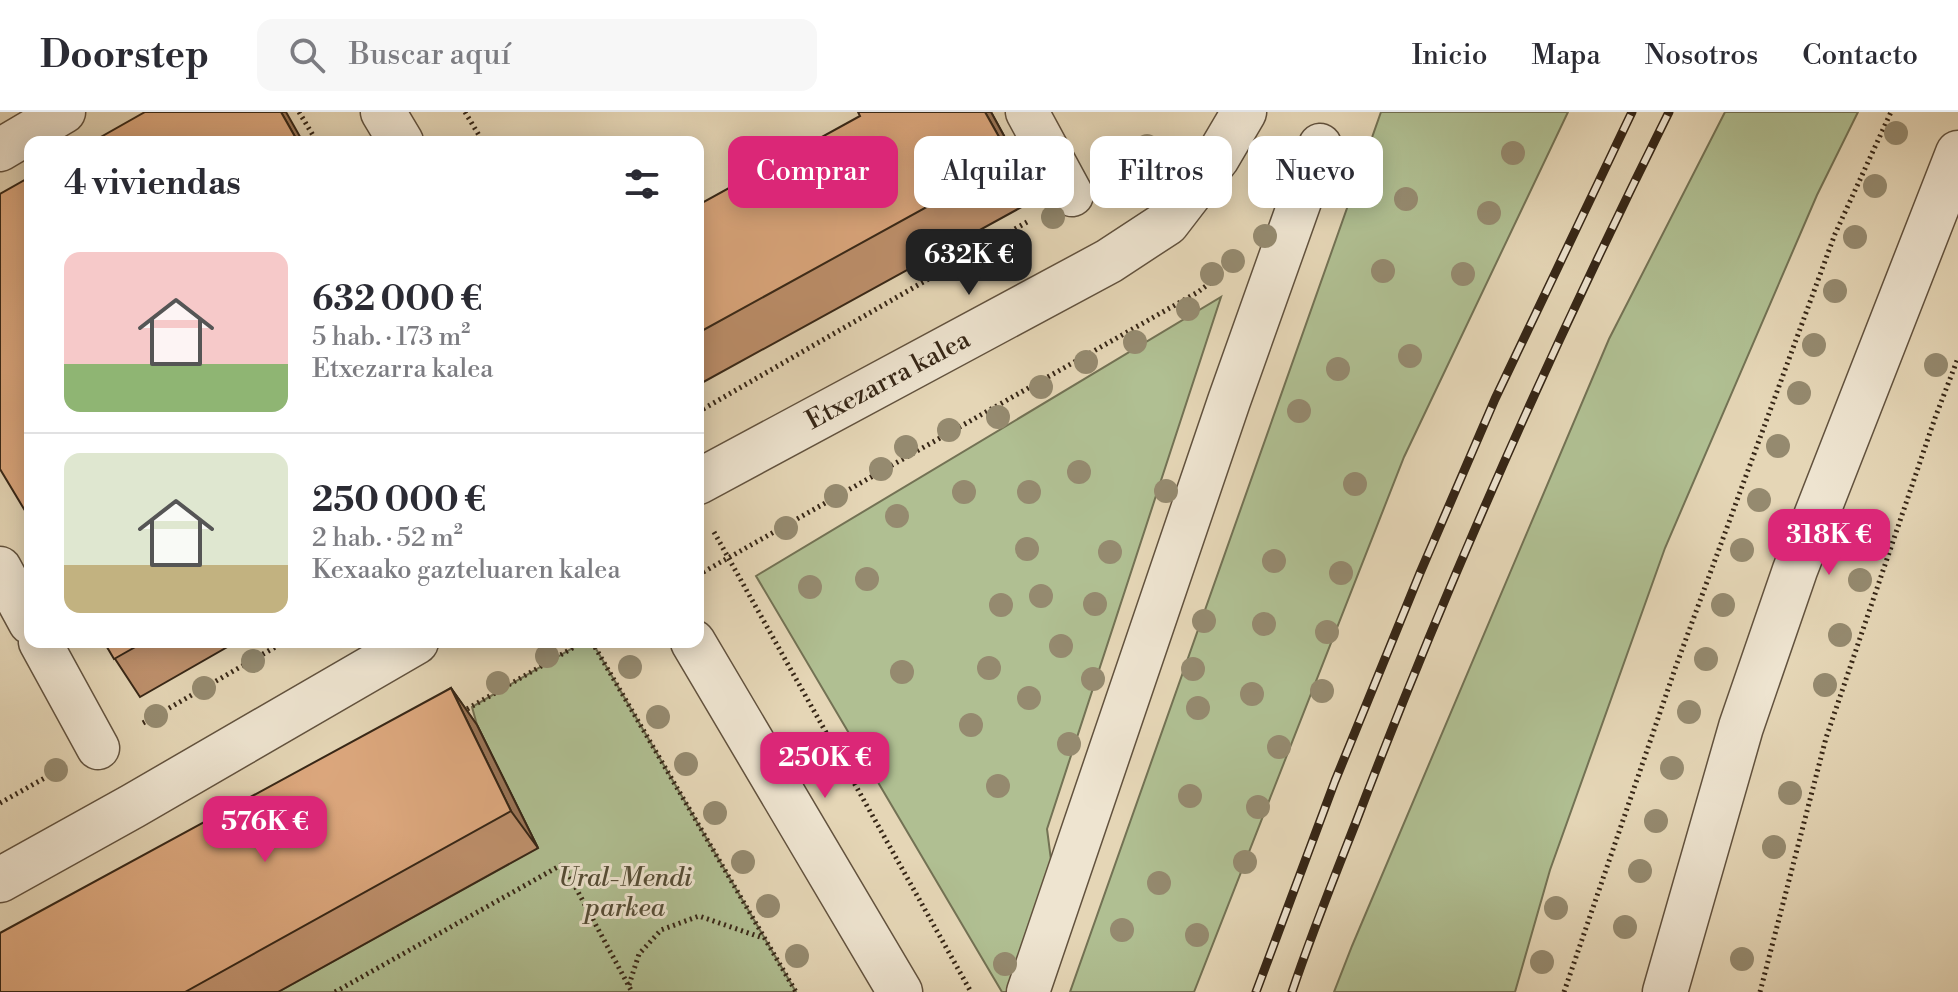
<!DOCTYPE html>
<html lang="es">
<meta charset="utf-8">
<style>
:root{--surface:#fff;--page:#f7f7f7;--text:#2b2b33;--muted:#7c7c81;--line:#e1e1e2;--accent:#db2777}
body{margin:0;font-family:"Libre Bodoni",serif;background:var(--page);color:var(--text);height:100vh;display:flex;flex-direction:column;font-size:30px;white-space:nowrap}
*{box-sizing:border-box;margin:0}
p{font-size:26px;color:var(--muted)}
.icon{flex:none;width:44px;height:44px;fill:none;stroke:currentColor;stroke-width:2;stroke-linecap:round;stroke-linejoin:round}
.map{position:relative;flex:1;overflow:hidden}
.panel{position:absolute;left:24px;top:24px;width:680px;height:512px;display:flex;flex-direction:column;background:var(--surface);border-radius:16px;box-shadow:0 4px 20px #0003}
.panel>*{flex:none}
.guide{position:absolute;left:728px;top:24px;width:760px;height:72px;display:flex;gap:16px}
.price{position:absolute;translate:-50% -68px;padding:0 18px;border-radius:16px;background:var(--accent);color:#fff;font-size:26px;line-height:52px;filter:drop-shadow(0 2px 4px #0008)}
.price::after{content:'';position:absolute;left:50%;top:48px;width:24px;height:18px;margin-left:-12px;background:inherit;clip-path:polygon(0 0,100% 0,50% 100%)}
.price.active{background:#222;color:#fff}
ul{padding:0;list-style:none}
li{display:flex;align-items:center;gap:24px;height:200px;padding:0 40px}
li+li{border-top:2px solid var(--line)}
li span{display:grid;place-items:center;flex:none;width:224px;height:160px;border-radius:16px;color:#555}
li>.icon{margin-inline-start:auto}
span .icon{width:96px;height:96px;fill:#fffc;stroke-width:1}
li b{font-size:34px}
h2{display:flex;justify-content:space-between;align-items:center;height:96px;padding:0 40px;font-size:34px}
.chip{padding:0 28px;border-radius:16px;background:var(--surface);box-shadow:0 4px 20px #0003;font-size:28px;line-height:72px}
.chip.active{background:var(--accent);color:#fff}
header{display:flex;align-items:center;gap:48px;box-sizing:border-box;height:112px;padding:0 40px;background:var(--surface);border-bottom:2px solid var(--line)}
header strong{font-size:38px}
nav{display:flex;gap:44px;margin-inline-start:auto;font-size:28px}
.search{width:560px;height:72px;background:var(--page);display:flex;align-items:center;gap:20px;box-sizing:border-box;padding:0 28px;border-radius:16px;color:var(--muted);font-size:30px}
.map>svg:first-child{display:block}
.green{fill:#b0bf92;stroke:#737254;stroke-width:2}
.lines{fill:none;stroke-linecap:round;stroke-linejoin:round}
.pedestrian-casing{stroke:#62523e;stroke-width:45}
.minor-casing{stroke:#62523e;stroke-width:47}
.path{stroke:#362616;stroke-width:5;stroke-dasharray:2 4;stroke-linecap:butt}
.pedestrian{stroke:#eee4d0;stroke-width:42}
.minor{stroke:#eee4d0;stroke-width:44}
.rail-casing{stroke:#362616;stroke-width:9}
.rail{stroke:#eee4d0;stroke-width:6;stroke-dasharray:18;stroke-linecap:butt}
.tree{fill:#958a6f}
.wall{fill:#be906c;stroke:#362616;stroke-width:2}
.shaded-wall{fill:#9b7658;stroke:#362616;stroke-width:2}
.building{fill:#dda87e;stroke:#362616;stroke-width:2}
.labels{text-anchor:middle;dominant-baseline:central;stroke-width:6;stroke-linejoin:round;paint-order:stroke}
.street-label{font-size:26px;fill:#362616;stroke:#eee4d0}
.park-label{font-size:26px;font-style:italic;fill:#544c35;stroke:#eee4d0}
</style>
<header>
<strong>Doorstep</strong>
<div class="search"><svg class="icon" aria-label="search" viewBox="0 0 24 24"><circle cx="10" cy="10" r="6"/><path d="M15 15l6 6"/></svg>Buscar aquí</div>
<nav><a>Inicio</a><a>Mapa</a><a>Nosotros</a><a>Contacto</a></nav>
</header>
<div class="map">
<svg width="1958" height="880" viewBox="0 0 1958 880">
<rect width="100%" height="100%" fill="#e5d6b6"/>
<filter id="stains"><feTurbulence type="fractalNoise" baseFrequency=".0025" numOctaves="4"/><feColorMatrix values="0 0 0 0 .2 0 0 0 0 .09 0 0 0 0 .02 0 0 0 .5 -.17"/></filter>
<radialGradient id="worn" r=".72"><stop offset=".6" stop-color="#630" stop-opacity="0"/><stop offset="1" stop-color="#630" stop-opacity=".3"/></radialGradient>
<path class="green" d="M 1381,0 L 1568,0 L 1404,345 L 1194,880 L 1070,880 Z
M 1725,0 L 1858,0 L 1817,83 L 1665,436 L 1550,758 L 1515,880 L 1334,880 L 1352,834 L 1609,227 Z
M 1221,185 L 1047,717 L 1053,763 L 1009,880 L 1002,880 L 756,464 Z
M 583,530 L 592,530 L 796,880 L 278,880 L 537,736 L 477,613 L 472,595 Z"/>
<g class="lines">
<defs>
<path id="pedestrian" d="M 1027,0 L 1072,83
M 0,38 L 64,0
M 0,456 L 30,511
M 40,530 L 98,636
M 1028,880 L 1229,289 L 1320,33"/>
<path id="minor" d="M 383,0 L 401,30
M 698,370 L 1109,149 L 1167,111 L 1217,46 L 1244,0
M 693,530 L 900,880
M 0,768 L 133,694 L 416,530
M 1665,880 L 1741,615 L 1795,458 L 1958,41"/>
</defs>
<use href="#pedestrian" class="pedestrian-casing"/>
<use href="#minor" class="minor-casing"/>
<path class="path" d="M 299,0 L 317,30
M 465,0 L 483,30
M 1118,55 L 1157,31
M 698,300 L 1027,110
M 714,420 L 971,880
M 698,463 L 1198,180 L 1214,168
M 592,530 L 796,880
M 462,600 L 583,530
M 143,611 L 284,530
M 0,691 L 50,663
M 629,873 L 639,842 L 661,818 L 699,804 L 763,826
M 335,880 L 563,752 L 632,880
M 1564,880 L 1676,554 L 1835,122 L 1891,0
M 1760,880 L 1826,626 L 1935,306 L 1958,246"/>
<use href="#pedestrian" class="pedestrian"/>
<use href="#minor" class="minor"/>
<defs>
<path id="rail" d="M 1256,880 L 1335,669 L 1420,461 L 1495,287 L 1632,0
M 1292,880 C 1311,823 1334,766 1356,710 C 1448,468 1554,231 1669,0"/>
</defs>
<use href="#rail" class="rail-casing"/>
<use href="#rail" class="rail"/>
</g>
<g class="tree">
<circle cx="1896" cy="21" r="12"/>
<circle cx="1147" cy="34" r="12"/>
<circle cx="1513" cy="41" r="12"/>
<circle cx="1109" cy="72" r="12"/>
<circle cx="1875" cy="74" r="12"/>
<circle cx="1406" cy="87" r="12"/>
<circle cx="1489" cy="101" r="12"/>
<circle cx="1053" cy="105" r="12"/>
<circle cx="1265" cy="124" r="12"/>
<circle cx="1855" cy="125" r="12"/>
<circle cx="1233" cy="149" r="12"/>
<circle cx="1383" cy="159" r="12"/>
<circle cx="1212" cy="162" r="12"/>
<circle cx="1463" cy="162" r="12"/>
<circle cx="1835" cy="179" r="12"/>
<circle cx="1188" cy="197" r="12"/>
<circle cx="1135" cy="230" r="12"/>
<circle cx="1814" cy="233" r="12"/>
<circle cx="1410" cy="244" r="12"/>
<circle cx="1086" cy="250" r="12"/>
<circle cx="1936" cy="253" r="12"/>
<circle cx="1338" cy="257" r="12"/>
<circle cx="1041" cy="275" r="12"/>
<circle cx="1799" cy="281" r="12"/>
<circle cx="1299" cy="299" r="12"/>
<circle cx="998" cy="305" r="12"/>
<circle cx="949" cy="318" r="12"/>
<circle cx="1778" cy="334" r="12"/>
<circle cx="906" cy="335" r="12"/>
<circle cx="881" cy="357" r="12"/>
<circle cx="1079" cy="360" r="12"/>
<circle cx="1355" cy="372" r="12"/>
<circle cx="1166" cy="379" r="12"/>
<circle cx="964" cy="380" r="12"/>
<circle cx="1029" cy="380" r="12"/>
<circle cx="836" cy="384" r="12"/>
<circle cx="1759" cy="388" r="12"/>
<circle cx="897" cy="404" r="12"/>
<circle cx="1878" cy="413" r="12"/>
<circle cx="786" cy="416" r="12"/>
<circle cx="1027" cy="437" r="12"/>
<circle cx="1742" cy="438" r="12"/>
<circle cx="1110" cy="440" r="12"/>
<circle cx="1274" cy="449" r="12"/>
<circle cx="1341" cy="461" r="12"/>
<circle cx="867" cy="467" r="12"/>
<circle cx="1860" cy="468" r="12"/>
<circle cx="810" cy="475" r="12"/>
<circle cx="1041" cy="484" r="12"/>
<circle cx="1095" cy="492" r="12"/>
<circle cx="1001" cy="493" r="12"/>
<circle cx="1723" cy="493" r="12"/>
<circle cx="1204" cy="509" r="12"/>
<circle cx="1264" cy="512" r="12"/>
<circle cx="1327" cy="520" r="12"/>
<circle cx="1840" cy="523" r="12"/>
<circle cx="1061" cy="534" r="12"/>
<circle cx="547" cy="544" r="12"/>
<circle cx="1706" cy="547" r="12"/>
<circle cx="253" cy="549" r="12"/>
<circle cx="630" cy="555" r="12"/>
<circle cx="989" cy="556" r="12"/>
<circle cx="1193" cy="557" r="12"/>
<circle cx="902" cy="560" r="12"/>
<circle cx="1093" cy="567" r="12"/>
<circle cx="498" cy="571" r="12"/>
<circle cx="1825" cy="573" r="12"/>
<circle cx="204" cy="576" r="12"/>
<circle cx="1322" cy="579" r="12"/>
<circle cx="1252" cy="582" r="12"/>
<circle cx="1029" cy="586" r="12"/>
<circle cx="1198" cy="596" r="12"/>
<circle cx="1689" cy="600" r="12"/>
<circle cx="156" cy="604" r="12"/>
<circle cx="658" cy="605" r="12"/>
<circle cx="971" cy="613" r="12"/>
<circle cx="1069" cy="632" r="12"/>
<circle cx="1279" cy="635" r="12"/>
<circle cx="686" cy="652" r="12"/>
<circle cx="1672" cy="656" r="12"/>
<circle cx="56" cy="658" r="12"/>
<circle cx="998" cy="674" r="12"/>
<circle cx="1790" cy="681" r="12"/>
<circle cx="1190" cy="684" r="12"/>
<circle cx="1258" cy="695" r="12"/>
<circle cx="715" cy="701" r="12"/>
<circle cx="1656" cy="709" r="12"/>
<circle cx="1774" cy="735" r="12"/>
<circle cx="743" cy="750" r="12"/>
<circle cx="1245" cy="750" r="12"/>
<circle cx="1640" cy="759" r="12"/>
<circle cx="1159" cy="771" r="12"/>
<circle cx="768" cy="794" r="12"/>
<circle cx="1556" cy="796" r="12"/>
<circle cx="1625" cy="815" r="12"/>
<circle cx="1122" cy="818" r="12"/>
<circle cx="1197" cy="823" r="12"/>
<circle cx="797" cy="844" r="12"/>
<circle cx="1742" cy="847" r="12"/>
<circle cx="1542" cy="850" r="12"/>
<circle cx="1005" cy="852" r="12"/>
</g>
<path class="wall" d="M 991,0 L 1038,86 L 698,273 L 698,93 Z
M 104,530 L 236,530 L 140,585 Z
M 451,576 L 477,613 L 538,736 L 278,880 L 0,880 Z"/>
<path class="shaded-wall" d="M 281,0 L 286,0 L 303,30 L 298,30 Z
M 985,0 L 991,0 L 1038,86 L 1012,48 Z
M 451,576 L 477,613 L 538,736 L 511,699 Z"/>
<path class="building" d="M 145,0 L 281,0 L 298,30 L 92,30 Z
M 858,0 L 985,0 L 1012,48 L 698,221 L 698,93 L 860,4 Z
M 30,65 L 30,407 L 0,357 L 0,82 Z
M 104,530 L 144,530 L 114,547 Z
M 451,576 L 511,699 L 185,880 L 0,880 L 0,821 Z"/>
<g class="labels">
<g class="street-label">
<text transform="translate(888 268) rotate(-28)">Etxezarra kalea</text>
</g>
<g class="park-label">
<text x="625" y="766">Ural-Mendi<tspan x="625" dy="30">parkea</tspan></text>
</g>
</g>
<rect width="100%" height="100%" filter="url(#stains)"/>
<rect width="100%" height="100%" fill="url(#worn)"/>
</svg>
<b class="price active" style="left:969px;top:185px">632K €</b>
<b class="price" style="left:1829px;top:465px">318K €</b>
<b class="price" style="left:825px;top:688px">250K €</b>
<b class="price" style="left:265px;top:752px">576K €</b>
<div class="guide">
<a class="chip active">Comprar</a>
<a class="chip">Alquilar</a>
<a class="chip">Filtros</a>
<a class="chip">Nuevo</a>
</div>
<section class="panel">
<h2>4 viviendas<svg class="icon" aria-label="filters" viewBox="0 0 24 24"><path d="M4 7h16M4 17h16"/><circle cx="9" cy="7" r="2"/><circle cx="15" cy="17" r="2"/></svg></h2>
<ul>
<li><span style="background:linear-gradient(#f6c9c9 70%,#8fb573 0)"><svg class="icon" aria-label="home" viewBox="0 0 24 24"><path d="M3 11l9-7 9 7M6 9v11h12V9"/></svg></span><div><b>632 000 €</b><p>5 hab. · 173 m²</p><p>Etxezarra kalea</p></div></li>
<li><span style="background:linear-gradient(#dfe7d0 70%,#c2b280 0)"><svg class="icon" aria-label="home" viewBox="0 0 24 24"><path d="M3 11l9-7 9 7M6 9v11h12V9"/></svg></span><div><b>250 000 €</b><p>2 hab. · 52 m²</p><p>Kexaako gazteluaren kalea</p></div></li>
</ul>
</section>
</div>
